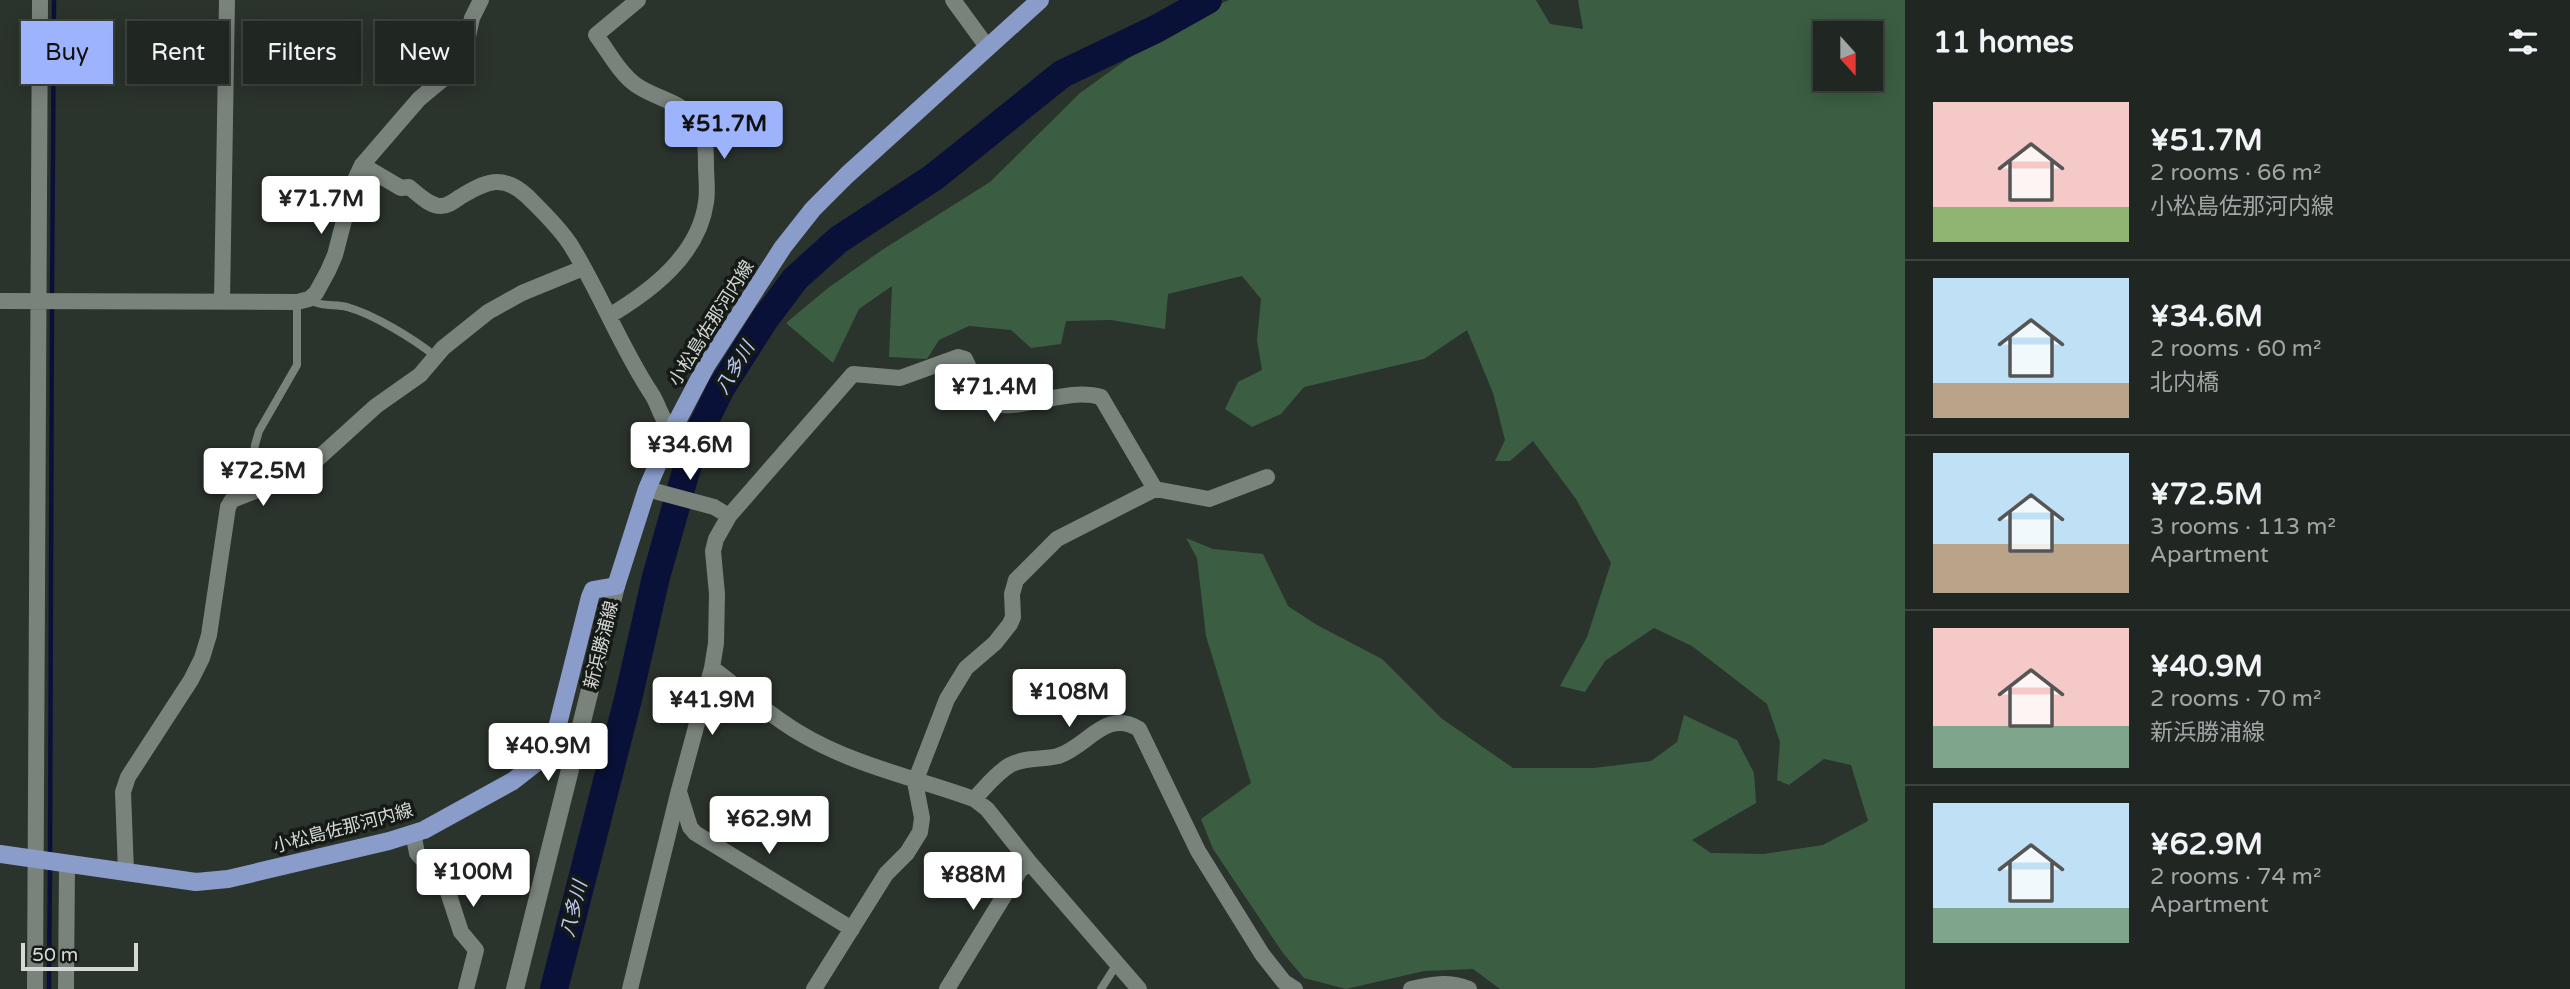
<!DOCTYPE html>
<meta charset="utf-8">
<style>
:root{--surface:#202621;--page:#282e2a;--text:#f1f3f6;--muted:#a2a5a5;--line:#3d433f;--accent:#9db4fd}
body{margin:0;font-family:"Varela Round","Noto Sans JP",sans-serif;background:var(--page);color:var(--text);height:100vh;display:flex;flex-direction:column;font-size:26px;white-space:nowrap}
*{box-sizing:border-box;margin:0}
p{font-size:23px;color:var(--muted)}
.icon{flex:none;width:38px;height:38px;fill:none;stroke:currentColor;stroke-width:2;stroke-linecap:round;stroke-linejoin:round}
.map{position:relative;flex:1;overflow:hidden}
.panel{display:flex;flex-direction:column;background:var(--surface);width:665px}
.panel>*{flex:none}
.banner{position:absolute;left:21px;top:21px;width:665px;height:63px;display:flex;gap:14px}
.needle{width:46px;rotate:159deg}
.tools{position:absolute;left:1813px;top:21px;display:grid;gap:14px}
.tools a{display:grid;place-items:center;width:70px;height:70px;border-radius:0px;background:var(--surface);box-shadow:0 4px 18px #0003,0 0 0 2px var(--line);font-size:35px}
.scale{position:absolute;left:21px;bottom:18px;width:117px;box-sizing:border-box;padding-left:7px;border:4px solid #d4d9d5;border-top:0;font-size:19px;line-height:24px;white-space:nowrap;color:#d4d9d5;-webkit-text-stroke:5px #161a16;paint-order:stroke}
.price{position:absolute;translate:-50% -60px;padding:0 16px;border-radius:7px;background:#fff;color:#222;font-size:23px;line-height:46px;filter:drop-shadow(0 2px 4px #0008)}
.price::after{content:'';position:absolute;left:50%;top:42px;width:21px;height:16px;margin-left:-10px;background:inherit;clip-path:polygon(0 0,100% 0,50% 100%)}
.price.selected{background:var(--accent);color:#111}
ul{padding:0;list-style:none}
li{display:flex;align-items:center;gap:21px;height:175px;padding:0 28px}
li+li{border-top:2px solid var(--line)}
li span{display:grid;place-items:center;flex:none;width:196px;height:140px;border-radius:0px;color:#555}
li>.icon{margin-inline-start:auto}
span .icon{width:84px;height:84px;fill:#fffc;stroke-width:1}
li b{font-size:30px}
h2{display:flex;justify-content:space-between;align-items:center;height:84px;padding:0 28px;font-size:30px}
.pill{padding:0 24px;border-radius:0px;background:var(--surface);box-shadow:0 4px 18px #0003,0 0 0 2px var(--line);font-size:24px;line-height:63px}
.pill.selected{background:var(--accent);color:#111}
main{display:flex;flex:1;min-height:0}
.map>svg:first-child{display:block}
.green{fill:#3b5e42;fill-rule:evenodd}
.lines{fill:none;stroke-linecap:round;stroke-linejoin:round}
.stream{stroke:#0a1138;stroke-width:4.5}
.river{stroke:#0a1138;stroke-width:28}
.lane{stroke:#79837b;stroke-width:8}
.street{stroke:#79837b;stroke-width:16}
.secondary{stroke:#79837b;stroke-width:18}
.primary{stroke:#8a9dca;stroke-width:18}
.labels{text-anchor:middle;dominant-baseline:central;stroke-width:7;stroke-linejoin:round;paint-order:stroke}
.street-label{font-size:18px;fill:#d4d9d5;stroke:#161a16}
.water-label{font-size:19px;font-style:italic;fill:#bdccf8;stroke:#161a16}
</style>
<main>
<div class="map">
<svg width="1905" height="989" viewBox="0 0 1905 989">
<rect width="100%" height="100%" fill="#2a332c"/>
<path class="green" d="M 1229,0 L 1536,0 L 1550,24 L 1583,29 L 1578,0 L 1905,0 L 1905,989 L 1500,989 L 1473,969 L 1424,971 L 1346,989 L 1304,978 L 1283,953 L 1213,849 L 1201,819 L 1251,783 L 1206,636 L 1197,558 L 1186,538 L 1213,549 L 1263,554 L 1288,606 L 1317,625 L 1382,659 L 1441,718 L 1513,768 L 1594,768 L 1651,761 L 1677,742 L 1684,715 L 1737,740 L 1754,773 L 1756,803 L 1692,840 L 1711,853 L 1764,854 L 1823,845 L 1868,821 L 1851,765 L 1824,759 L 1789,785 L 1777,780 L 1780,742 L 1767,704 L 1692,646 L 1654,628 L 1605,661 L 1585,692 L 1560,686 L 1587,637 L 1611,563 L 1576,499 L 1533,441 L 1510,461 L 1495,461 L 1505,440 L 1493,393 L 1467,330 L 1424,359 L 1304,387 L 1281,414 L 1252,427 L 1225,409 L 1238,382 L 1262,370 L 1257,340 L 1261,299 L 1242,276 L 1168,294 L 1165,329 L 1111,320 L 1066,321 L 1061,344 L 1031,348 L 1011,330 L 969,326 L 939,340 L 927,359 L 889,357 L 892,286 L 859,309 L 833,363 L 786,323 L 828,288 L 882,250 L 990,182 L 1080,93 L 1180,21 ZM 1825,33 L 1871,33 L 1871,79 L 1825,79 Z"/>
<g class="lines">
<path class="stream" d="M 52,297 L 54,0
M 50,857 L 52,305
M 49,989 L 50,865"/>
<path class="river" d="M 554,989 L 629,695 L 656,577 L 694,443 L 721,388 L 765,319 L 795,279 L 838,240 L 934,177 L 1062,74 L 1156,29 L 1208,0"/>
<path class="lane" d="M 309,299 C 320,307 334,304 347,307 C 373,314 414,339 435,356
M 248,493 L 255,445 L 259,431 L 297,365 L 297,302
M 1101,989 L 1117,964"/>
<path class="street" d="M 953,0 L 988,48
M 362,165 L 401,188 L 409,187 C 418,194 429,206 441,206 C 448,206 454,201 460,197 C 485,182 502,173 527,196 C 542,211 558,226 570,244 C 600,292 620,346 651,393 C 660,406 660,420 673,429
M 0,301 L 297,302 L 309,299 L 316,293 L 328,271 L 335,255 L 354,182 L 362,165 L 419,99 L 455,69 L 464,55 L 472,18 L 481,0
M 222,301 L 227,0
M 609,316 C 651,291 699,255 706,202 C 708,191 706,177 706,165 C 706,147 706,130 692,116 C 677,101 653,97 636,85 C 620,74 608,51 596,35 L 638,0
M 729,516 L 853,374 L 900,378 L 958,357 L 965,359 L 984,401 C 1017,416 1063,386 1101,397 L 1155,489 L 1209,499 L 1267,477
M 712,668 C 740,689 768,714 798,732 C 852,765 916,778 974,799 C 985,788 996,773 1010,765 C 1025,757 1042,760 1058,756 C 1087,747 1106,708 1139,729 L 1198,851 L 1262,954 L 1284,982 L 1295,989
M 679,792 L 690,827 L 695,833 L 852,929
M 974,799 L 987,809 L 1030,863 L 1139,989
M 413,833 L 417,853 L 446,886 L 461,932 L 476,950 L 466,989
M 126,872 L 123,792 L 128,777 L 191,680 L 202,658 L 209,635 L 228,507 L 232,500 L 302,473 L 376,406 L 420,375 L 443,348 L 488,312 L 522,293 L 583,268
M 35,989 L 40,0
M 66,989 L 67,864
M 630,989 L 679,790 L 712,668 L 716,643 L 717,594 L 713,551 L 716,539 L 729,516 L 714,507 L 647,489
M 814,989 L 886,874 L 907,853 L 920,832 L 922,818 L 915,782 L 947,699 L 966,668 L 995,643 L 1010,624 L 1013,617 L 1012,594 L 1016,580 L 1057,539 L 1155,489
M 947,989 L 1020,870 L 1030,863
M 1411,989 C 1432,984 1448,981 1469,989"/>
<path class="secondary" d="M 515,989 L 616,586"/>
<path class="primary" d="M 0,854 L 196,882 L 228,879 L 389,841 L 424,830 L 513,781 L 545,756 L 556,732 L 590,597 L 593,590 L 616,586 L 647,489 L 673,429 L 706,366 L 783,247 L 813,209 L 847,175 L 1040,0"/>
</g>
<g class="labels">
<g class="street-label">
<text transform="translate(711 323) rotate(-58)">小松島佐那河内線</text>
<text transform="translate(601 645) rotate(-76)">新浜勝浦線</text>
<text transform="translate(343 828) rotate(-15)">小松島佐那河内線</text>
</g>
<g class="water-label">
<text transform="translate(735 368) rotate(-59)">八多川</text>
<text transform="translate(574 909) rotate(-76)">八多川</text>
</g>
</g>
</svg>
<div class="tools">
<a><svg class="needle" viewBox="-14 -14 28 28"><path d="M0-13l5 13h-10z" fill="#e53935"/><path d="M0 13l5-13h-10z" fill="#a2a5a5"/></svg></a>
</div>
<div class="scale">50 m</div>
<b class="price selected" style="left:724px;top:161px">¥51.7M</b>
<b class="price" style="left:321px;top:236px">¥71.7M</b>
<b class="price" style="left:994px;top:424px">¥71.4M</b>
<b class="price" style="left:690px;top:482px">¥34.6M</b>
<b class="price" style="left:263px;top:508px">¥72.5M</b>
<b class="price" style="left:1069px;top:729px">¥108M</b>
<b class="price" style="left:712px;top:737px">¥41.9M</b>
<b class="price" style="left:548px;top:783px">¥40.9M</b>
<b class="price" style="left:769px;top:856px">¥62.9M</b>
<b class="price" style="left:473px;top:909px">¥100M</b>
<b class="price" style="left:973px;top:912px">¥88M</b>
<div class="banner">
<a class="pill selected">Buy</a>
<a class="pill">Rent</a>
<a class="pill">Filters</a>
<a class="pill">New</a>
</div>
</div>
<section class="panel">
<h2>11 homes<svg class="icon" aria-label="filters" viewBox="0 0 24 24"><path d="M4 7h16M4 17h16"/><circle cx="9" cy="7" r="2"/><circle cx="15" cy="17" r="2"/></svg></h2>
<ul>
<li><span style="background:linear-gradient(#f6c9c9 75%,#8fb573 0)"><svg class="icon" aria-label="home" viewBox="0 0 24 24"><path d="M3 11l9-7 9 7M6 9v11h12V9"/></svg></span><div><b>¥51.7M</b><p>2 rooms · 66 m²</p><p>小松島佐那河内線</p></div></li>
<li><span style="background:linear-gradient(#bfe0f5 75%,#b9a48a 0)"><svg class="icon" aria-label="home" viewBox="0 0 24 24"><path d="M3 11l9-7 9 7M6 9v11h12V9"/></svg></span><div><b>¥34.6M</b><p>2 rooms · 60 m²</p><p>北内橋</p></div></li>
<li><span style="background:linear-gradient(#bfe0f5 65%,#b9a48a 0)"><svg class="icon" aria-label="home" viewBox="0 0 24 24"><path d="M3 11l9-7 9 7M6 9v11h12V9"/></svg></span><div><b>¥72.5M</b><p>3 rooms · 113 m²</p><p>Apartment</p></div></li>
<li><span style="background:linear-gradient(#f6c9c9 70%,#7fa58c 0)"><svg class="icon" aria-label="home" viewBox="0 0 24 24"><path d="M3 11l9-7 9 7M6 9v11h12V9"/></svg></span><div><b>¥40.9M</b><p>2 rooms · 70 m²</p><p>新浜勝浦線</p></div></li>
<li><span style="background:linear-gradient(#bfe0f5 75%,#7fa58c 0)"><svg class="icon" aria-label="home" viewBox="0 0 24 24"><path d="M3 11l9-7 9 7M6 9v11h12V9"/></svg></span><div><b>¥62.9M</b><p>2 rooms · 74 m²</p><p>Apartment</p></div></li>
</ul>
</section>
</main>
